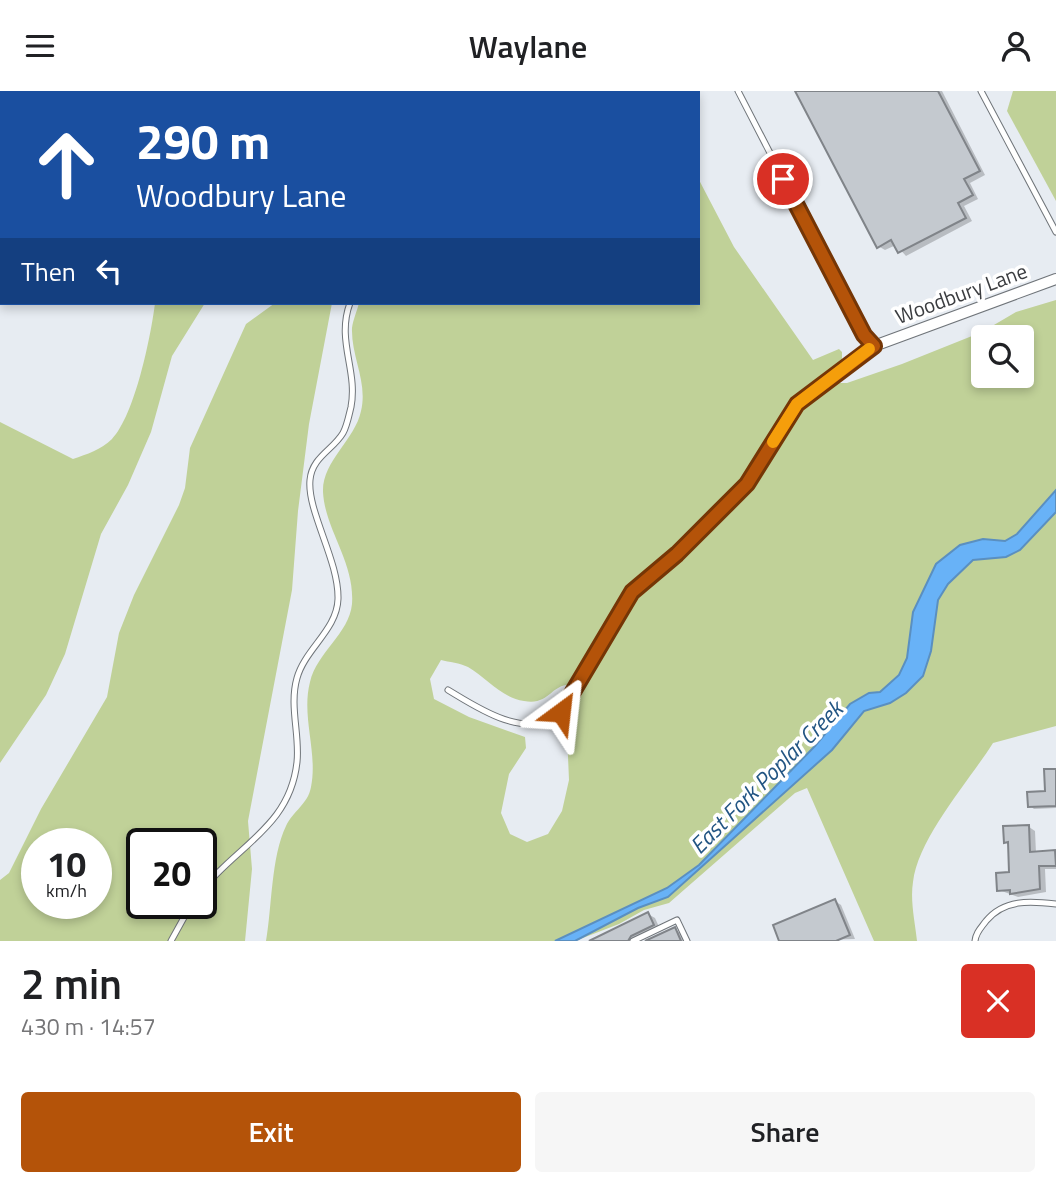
<!DOCTYPE html>
<html lang="en">
<head>
<meta charset="utf-8">
<style>
	:root { --surface:#fff; --page:#f6f6f6; --text:#202124; --muted:#757577; --accent:#b45309 }
	body { margin:0; font-family:"Titillium Web",sans-serif; background:var(--page); color:var(--text); height:100vh; display:flex; flex-direction:column; font-size:26px; white-space:nowrap }
	* { box-sizing:border-box; margin:0 }
	p { font-size:23px; color:var(--muted) }
	.icon { flex:none; width:38px; height:38px; fill:none; stroke:currentColor; stroke-width:2; stroke-linecap:round; stroke-linejoin:round }
	.map { position:relative; height:850px; overflow:hidden }
	.side { display:flex; flex-direction:column; background:var(--surface); flex:1 }
	.side>* { flex:none }
	.banner { position:absolute; left:0px; top:0px; width:700px; height:214px; box-shadow:0 4px 10px #0003; background:#1a4fa0; color:#fff; overflow:hidden }
	.controls { position:absolute; left:971px; top:234px; display:grid; gap:14px }
	.controls a { display:grid; place-items:center; width:63px; height:63px; border-radius:7px; background:var(--surface); box-shadow:0 4px 10px #0003; font-size:35px }
	.speed { position:absolute; left:21px; top:737px; display:flex; gap:14px; font-size:35px; font-weight:700; text-align:center }
	.speed>* { display:grid; place-content:center; width:91px; height:91px; border-radius:50%; background:var(--surface); box-shadow:0 4px 10px #0003; line-height:1 }
	.speed small { font-size:18px; font-weight:400 }
	.speed .limit { border:4px solid #111; border-radius:10px; background:#fff; color:#111 }
	.pin { position:absolute; display:grid; place-items:center; width:60px; height:60px; color:#fff; margin:-30px; border:4px solid #fff; border-radius:50%; box-shadow:0 2px 7px #0007 }
	.me { position:absolute; width:77px; margin:-38px; rotate:30deg; stroke-linejoin:round; filter:drop-shadow(0 0 5px #0008) }
	.turn { display:flex; align-items:center; gap:24px; height:147px; padding:0 21px; font-size:32px }
	.turn .icon { width:91px; height:91px; stroke-width:2.5 }
	.turn b { display:block; font-size:49px; line-height:60px }
	.then { display:flex; align-items:center; height:66px; padding:0 21px; background:#0003; gap:14px; font-size:26px }
	.round { display:grid; place-items:center; flex:none; width:74px; height:74px; border-radius:7px; background:var(--page) }
	.summary { display:flex; align-items:center; justify-content:space-between; height:119px; padding:0 21px }
	h1 { font-size:42px; font-weight:600; line-height:52px }
	.action { display:flex; gap:14px; margin-top:auto; padding:14px 21px }
	.action a { flex:1; height:80px; border-radius:7px; background:var(--accent); color:#fff; font-size:28px; font-weight:600; line-height:80px; text-align:center }
	.action a+a { background:var(--page); color:var(--text) }
	header { display:flex; justify-content:space-between; align-items:center; height:91px; padding:0 21px; background:var(--surface); font-size:32px; font-weight:600 }
	.map>svg:first-child { display:block }
	.green { fill:#c0d198; fill-rule:evenodd }
	.water { fill:#68b2f7; stroke:#5a8fc0; stroke-width:2 }
	.shadow { fill:#0003 }
	.building { fill:#c4c9cf; stroke:#808489; stroke-width:2 }
	.lines { fill:none; stroke-linecap:round; stroke-linejoin:round }
	.service-casing { stroke:#70757a; stroke-width:7 }
	.minor-casing { stroke:#70757a; stroke-width:12 }
	.service { stroke:#fff; stroke-width:5 }
	.minor { stroke:#fff; stroke-width:10 }
	.route-casing { stroke:#753606; stroke-width:18 }
	.route { stroke:#b45309; stroke-width:12 }
	.slow { stroke:#f59e0b; stroke-width:12 }
	.labels { text-anchor:middle; dominant-baseline:central; stroke-width:7; stroke-linejoin:round; paint-order:stroke }
	.street-label { font-size:21px; fill:#3b3d40; stroke:#fff }
	.water-label { font-size:23px; font-style:italic; fill:#225583; stroke:#fff }
</style>
</head>
<body>
<header><svg class="icon" aria-label="menu" viewBox="0 0 24 24"><path d="M4 6h16M4 12h16M4 18h16"/></svg>Waylane<svg class="icon" aria-label="person" viewBox="0 0 24 24"><circle cx="12" cy="8" r="4"/><path d="M4 21q1-7 8-7t8 7"/></svg></header>
<div class="map">
<svg width="1056" height="850" viewBox="0 0 1056 850">
	<rect width="100%" height="100%" fill="#e7ecf2"/>
	<g class="green">
		<path d="M1013 0H1056V110L1007 20Z"/>
		<path d="M698 87 734 156 813 269 839 258 842 261V269L832 281 837 292H847L902 273 982 241 1016 221 1056 209V399L1017 443 1005 450 983 448 936 473 913 521 907 568 899 584 880 601 868 602 850 613 815 655 699 774 667 797 555 850H266C272 816 271 766 286 735 293 720 308 713 311 696 318 661 301 626 310 591 317 561 349 543 352 513 355 471 325 439 323 401 322 370 355 349 361 320 368 291 351 266 352 237 353 229 357 220 359 212H698ZM984 247H1022V285H984ZM441 569C449 571 460 572 468 576 487 587 500 606 524 610 554 616 551 584 583 597L567 642 569 689 562 720 548 743 527 751 510 743 501 722 509 683 526 657 525 646 469 626 434 608 430 588Z"/>
		<path d="M155 212H205L172 265 151 341 128 394 101 443 65 563 46 604 0 672V331L73 368C87 363 101 359 112 348 135 324 151 245 155 212Z"/>
		<path d="M275 212H332L309 333 298 420 292 499 248 730 252 778 245 850H0V789L9 782 41 718 107 606 119 542 134 504 179 414 185 397 190 357 246 233ZM37 752H96V812H37ZM142 752H201V812H142Z"/>
		<path d="M1056 421V635L993 652C969 690 918 747 913 791 910 810 915 831 917 850H874L807 697 795 702 669 812 644 819 619 833 575 850 638 817 668 806 832 659 864 620 890 612 934 531 938 509 948 493 973 469 1006 466 1020 459Z"/>
	</g>
	<path class="water" d="M1056 399V421L1020 459 1006 466 973 469 948 493 938 509 931 560 923 585 906 602 890 612 864 620 832 659 668 806 638 817 575 850H555L667 797 699 774 815 655 850 613 869 602 880 601 899 584 907 567 913 521 936 473 960 454 983 448 1005 450 1017 443Z"/>
	<g class="shadow">
		<path d="M797 0H942L985 84 970 92 978 108 964 115 972 130 906 165 896 154 885 159 878 155Z"/>
		<path d="M1056 679V717L1034 718 1030 715 1047 702Z"/>
		<path d="M1029 736 1035 740 1036 762H1056V778H1045L1046 801 1018 806 999 799 1011 783 1010 753 1006 750Z"/>
		<path d="M835 810 841 814 855 848 781 850Z"/>
		<path d="M648 823 655 827 660 838 636 850H593Z"/>
		<path d="M674 838 681 842 685 850H649Z"/>
	</g>
	<g class="building">
		<path d="M795 0H938L980 80 964 88 973 104 958 112 966 127 898 162 891 149 877 157Z"/>
		<path d="M1044 678H1056V715L1028 716 1027 701 1045 700Z"/>
		<path d="M1029 734 1030 761 1055 759 1056 775H1039L1040 798 1010 803V799L997 800 996 782 1009 781 1008 751 1004 752 1003 735Z"/>
		<path d="M835 808 850 844 836 850H779L773 834Z"/>
		<path d="M648 821 654 834 631 845 628 850H589Z"/>
		<path d="M675 836 681 850H645Z"/>
	</g>
	<g class="lines">
		<defs>
			<g id="service">
				<path d="M738 0 864 244 874 255"/>
				<path d="M981 0 1056 141"/>
				<path d="M380 2V0"/>
				<path d="M448 599C478 617 520 646 557 627L632 501 677 463 747 393 797 313 845 275"/>
				<path d="M201 800C238 754 290 735 297 671 300 644 289 615 297 587 305 558 337 539 338 508 339 470 307 420 310 389 312 366 333 359 343 342 347 335 349 324 351 316 358 279 336 250 350 212"/>
				<path d="M171 850 192 812"/>
				<path d="M633 850 677 829 687 850"/>
				<path d="M975 850C976 841 981 837 986 830 1004 808 1030 810 1056 813"/>
			</g>
			<path id="minor" d="M845 275 874 255 1056 188"/>
		</defs>
		<use href="#service" class="service-casing"/>
		<use href="#minor" class="minor-casing"/>
		<use href="#service" class="service"/>
		<use href="#minor" class="minor"/>
	</g>
	<g class="lines">
		<defs>
			<path id="route" d="M561 621 632 501 677 463 747 393 797 313 874 255 864 244 783 88"/>
		</defs>
		<use href="#route" class="route-casing"/>
		<use href="#route" class="route"/>
		<path class="slow" d="M773 351 797 313 869 258"/>
	</g>
	<g class="labels">
		<g class="street-label">
			<text transform="translate(961 202) rotate(-20)">Woodbury Lane</text>
		</g>
		<g class="water-label">
			<text transform="translate(766 686) rotate(-45)">East Fork Poplar Creek</text>
		</g>
	</g>
</svg>
<div class="controls">
<a><svg class="icon" aria-label="search" viewBox="0 0 24 24"><circle cx="10" cy="10" r="6"/><path d="M15 15l6 6"/></svg></a>
</div>
<div class="speed"><div>10<small>km/h</small></div><div class="limit">20</div></div>
<div class="pin" style="left:783px;top:88px;background:#d93025"><svg class="icon" aria-label="arrive" viewBox="0 0 24 24"><path d="M6 21V4h12l-3 4 3 4H6"/></svg></div>
<svg class="me" style="left:561px;top:621px" viewBox="-20 -20 40 40"><path d="M0-17L14 15 0 8-14 15z" fill="#b45309" stroke="#fff" stroke-width="4"/></svg>
<div class="banner">
<div class="turn"><svg class="icon" aria-label="ahead" viewBox="0 0 24 24"><path d="M12 20V5M6 11l6-6 6 6"/></svg><div><b>290 m</b>Woodbury Lane</div></div>
<div class="then">Then<svg class="icon" aria-label="left" viewBox="0 0 24 24"><path d="M17 20v-9H6M10 6l-5 5 5 5"/></svg></div>
</div>
</div>
<section class="side">
<div class="summary"><div><h1>2 min</h1><p>430 m · 14:57</p></div><a class="round" style="background:#d93025;color:#fff"><svg class="icon" aria-label="close" viewBox="0 0 24 24"><path d="M6 6l12 12M18 6L6 18"/></svg></a></div>
<div class="action"><a>Exit</a><a>Share</a></div>
</section>
</body>
</html>
